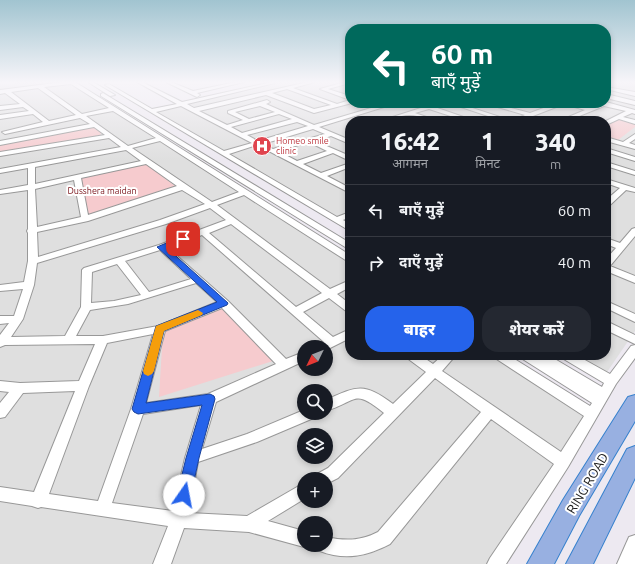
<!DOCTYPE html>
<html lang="hi">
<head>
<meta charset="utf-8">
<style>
	:root { --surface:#171b24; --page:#242831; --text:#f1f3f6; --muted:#9ea1a6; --line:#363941; --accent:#2563eb }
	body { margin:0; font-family:Ubuntu,"Noto Sans Devanagari",sans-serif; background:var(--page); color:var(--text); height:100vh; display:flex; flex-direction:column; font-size:15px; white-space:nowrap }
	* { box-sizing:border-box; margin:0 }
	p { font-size:13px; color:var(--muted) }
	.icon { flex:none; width:22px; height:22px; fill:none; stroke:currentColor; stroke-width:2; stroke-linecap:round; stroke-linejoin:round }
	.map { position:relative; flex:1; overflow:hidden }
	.drawer { position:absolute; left:345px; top:116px; width:266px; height:244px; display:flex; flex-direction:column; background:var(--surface); border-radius:16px; box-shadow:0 2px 6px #0003 }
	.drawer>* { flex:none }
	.banner { position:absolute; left:345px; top:24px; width:266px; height:84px; border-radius:16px; box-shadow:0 2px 6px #0003; background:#00695c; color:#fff; overflow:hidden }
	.needle { width:26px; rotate:227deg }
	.tools { position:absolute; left:297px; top:340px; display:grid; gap:8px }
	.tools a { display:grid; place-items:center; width:36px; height:36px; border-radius:50%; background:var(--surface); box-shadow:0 2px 6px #0003; font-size:20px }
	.pin { position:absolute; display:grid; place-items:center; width:34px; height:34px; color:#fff; margin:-17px; border-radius:8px; box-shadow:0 2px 6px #0006 }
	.me { position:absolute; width:44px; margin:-22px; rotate:12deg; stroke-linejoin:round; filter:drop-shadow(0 0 3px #0008) }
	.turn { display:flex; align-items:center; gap:14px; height:84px; padding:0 20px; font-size:18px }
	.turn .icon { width:52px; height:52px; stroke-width:2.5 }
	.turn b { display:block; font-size:28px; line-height:34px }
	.eta { display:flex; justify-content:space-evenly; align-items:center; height:68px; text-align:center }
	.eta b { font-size:24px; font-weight:800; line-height:28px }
	.button { display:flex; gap:8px; margin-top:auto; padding:8px 20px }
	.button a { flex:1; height:46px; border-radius:16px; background:var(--accent); color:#fff; font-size:16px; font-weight:800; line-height:46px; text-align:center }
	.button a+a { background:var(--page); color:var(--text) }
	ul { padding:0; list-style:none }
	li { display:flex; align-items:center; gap:12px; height:52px; padding:0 20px; border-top:1px solid var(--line) }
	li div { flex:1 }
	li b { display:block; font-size:15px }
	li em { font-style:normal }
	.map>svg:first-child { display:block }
	.residential { fill:#dfdfdf; fill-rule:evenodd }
	.park { fill:#f6cbce }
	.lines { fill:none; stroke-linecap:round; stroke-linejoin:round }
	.minor-casing { stroke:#989898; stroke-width:2 }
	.highway-casing { stroke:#3681ce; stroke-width:2 }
	.minor { fill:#fff; fill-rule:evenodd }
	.highway { fill:#98b0e1; fill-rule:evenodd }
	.route { fill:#2563eb; stroke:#184099 }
	.slow { fill:#f59e0b }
	.labels { text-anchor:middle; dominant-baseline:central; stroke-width:4; stroke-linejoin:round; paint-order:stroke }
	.far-health-label { font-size:9px; fill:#be3a42; stroke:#fff; text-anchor:start }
	.far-park-label { font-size:9px; fill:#7a151b; stroke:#fff }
	.near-street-label { font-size:13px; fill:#212121; stroke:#fff }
</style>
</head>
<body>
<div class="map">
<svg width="635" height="564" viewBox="0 0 635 564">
	<rect width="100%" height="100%" fill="#ede9f1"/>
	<g class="residential">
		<path d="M23 82H75L350 258V355H501L589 412 489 564H0V85ZM304 347H326V369H304ZM304 391H326V413H304ZM304 435H326V457H304ZM304 479H326V501H304ZM304 523H326V545H304Z"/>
		<path d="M275 82H350V103H606V82H635V331L605 375 571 355H606V121H350V224L154 110Z"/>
	</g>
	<g class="park">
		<path d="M617 118 635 122V127L618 140 606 136V123Z"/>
		<path d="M96 127 102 131 99 137 0 153V144Z"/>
		<path d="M146 164 175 186 86 215 80 177Z"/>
		<path d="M221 308 276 360 159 397 163 331Z"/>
	</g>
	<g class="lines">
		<defs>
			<g id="minor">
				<path d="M63 82H75L350 255V262L347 261 244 195 217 205 330 289 350 280V287L337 294 350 304V312L346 311 329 298 303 312 333 337 350 329V338L326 350V347H317L324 342 202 235 168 248 228 301 286 359 304 352V361L216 402 202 449 247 434 304 410V413H318L316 417 257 442 198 462 189 513 247 516 304 483V499L268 521 304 531V545H310L304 547 249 532 184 528 171 564H153L168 526 41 507 38 508 32 506 0 501V487L34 492 75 391 23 393 5 417 0 418V403L9 392 0 391V381L20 383 79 381 95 344 5 345 0 347V335L9 323 0 324V316H14L23 289 0 291V285L24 282 28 261V233L27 231 28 229V190L0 194V190L28 185V168L0 173V169L121 147 109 138 0 156V152L105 135 94 127 0 145V141L90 124 80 118 5 134 2 132 43 122 33 114 0 119V115L29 111 23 107 0 110V106L20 104 5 93 0 94V90ZM71 84 109 108 82 114 44 87ZM38 88 76 115 49 121 11 92ZM113 111 156 138 128 146 86 116ZM160 141 239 192 212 202 132 148ZM126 150 141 161 35 184V167ZM146 164 177 186 88 215 81 178ZM74 180 81 217 37 227 35 189ZM182 190 205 204 160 220 38 257 37 232 88 221ZM210 208 226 220 159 245 84 268 82 270 81 307 65 336 11 337 23 319 34 285 37 263 166 224ZM231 224 322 293 296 307 209 233ZM160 250 191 279 149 292 125 261ZM117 264 141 295 114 301 91 303 92 272ZM196 283 217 302 158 326 103 336H76L90 310 128 304ZM222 308 276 364 208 394 146 403 165 331ZM153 334 131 409 98 501 49 494 89 386 107 343ZM201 405 185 458 173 511 112 503 143 414Z"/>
				<path d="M88 82H93L115 95 110 96Z"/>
				<path d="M137 82H142L182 102 272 82 275 83 187 104 194 108 308 82H315L293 88 337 104 350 100V103H352L314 113 266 95 199 111 227 125 243 120 228 113V111L267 100 270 102 266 104 314 125 388 103H397L319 127 350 140V144L331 136 315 141 350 156V161L333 153 303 164 321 173 350 163V167L327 176 350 188V193L257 145 229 154 337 217 350 212V217L343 220 350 224V231L105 85 109 84 152 109 177 104ZM287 89 331 105 314 109 272 93ZM181 106 252 143 224 151 156 112ZM260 106 275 112 249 119 235 112ZM279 114 292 119 242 133 231 127ZM297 122 308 126 258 141 247 135ZM313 129 325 134 273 149 263 144ZM309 142 327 151 297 161 278 151Z"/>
				<path d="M166 82H171L193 91 236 82H244L197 93 200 95 197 97Z"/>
				<path d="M345 82H350V83L328 89 350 96V100L320 89Z"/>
				<path d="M606 87 635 92V96L606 89Z"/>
				<path d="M103 93 350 243V250L101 96V94Z"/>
				<path d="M606 94 635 101V105L606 98Z"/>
				<path d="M606 102 635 110V114L632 113 623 117 635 120V124L619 119 606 125V121L626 111 604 106 567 121H559L585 110 564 104 520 121H512L525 115 484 103C491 103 497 105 504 106 510 107 517 103 524 103L511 108 530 113 557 103H572L590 107 597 103H606Z"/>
				<path d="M415 103H423L475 121H466L429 109 415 113 438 121C428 121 417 114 409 115 399 115 390 121 380 121L424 107Z"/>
				<path d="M449 103H457L512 121H503Z"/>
				<path d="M635 134V139L629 143 635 145V149L606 141V137L623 142Z"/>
				<path d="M606 148 635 157V161L606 152Z"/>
				<path d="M606 162 635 171V175L606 166Z"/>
				<path d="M606 179 635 188V192L626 190 609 206H606V200L620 188 606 183Z"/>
				<path d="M635 228V236L610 266 635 276V283L606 271V259L616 248 606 244V238L620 243 632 229Z"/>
				<path d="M606 301 635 314V322L606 308Z"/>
				<path d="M606 321 635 335V344L606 330Z"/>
				<path d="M635 345V358L616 384 568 467 506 564H487L490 558 554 464 491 419 390 544C367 556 345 561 320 551L318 545H326V537C345 541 361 541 378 532L481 412 435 378 338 478 326 484V479H314L317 474 328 468 384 413C353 388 358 401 326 411V400C357 386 364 382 393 404L426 372 407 358 405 355H420L433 364 443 355H456L442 371 561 452 584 416 495 358 493 355H508L590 406 592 403 521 358 519 355H548L602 387 604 383 562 358 560 355H576L610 374 631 346Z"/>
				<path d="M635 535V564H617L629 537Z"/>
			</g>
			<g id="highway">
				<path d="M635 395V421L579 516 554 564H527L563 500 628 397Z"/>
				<path d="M635 446V478L593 564H566L627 449Z"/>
			</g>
		</defs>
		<use href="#minor" class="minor-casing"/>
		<use href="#highway" class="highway-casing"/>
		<use href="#minor" class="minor"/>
		<use href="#highway" class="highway"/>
	</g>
	<linearGradient id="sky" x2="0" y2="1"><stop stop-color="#a1c4d0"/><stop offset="0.51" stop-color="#f7f5f9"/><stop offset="1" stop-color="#f7f5f9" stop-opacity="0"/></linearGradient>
	<rect width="635" height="161" fill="url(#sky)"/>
	<path class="route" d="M183 236 185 237V241L167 248 228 303 227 305 164 331 146 403 210 394 214 396 215 399 199 458 191 495 189 500 184 502 179 500 177 495 186 458 202 405 138 414 134 412 132 409 156 326 217 302 157 247Z"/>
	<path class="slow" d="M198 310 203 313 202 315 164 331 154 371 152 374 148 376 144 374 143 371 156 326Z"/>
	<defs>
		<symbol id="hospital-disc" viewBox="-11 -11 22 22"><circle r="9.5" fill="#e0444e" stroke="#fff"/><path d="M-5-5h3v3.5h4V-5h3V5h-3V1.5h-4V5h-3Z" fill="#fff"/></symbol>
	</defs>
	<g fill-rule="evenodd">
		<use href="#hospital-disc" x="251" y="135" width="22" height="22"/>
	</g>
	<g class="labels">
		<g class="far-health-label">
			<text x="276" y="141">Homeo smile<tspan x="276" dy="10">clinic</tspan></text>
		</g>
		<g class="far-park-label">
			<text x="102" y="191">Dusshera maidan</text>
		</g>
		<g class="near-street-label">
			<text transform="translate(587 483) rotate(-59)">RING ROAD</text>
		</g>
	</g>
</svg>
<div class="tools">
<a><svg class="needle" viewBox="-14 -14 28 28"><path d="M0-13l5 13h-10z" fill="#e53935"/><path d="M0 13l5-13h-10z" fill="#9ea1a6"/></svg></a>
<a><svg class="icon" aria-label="search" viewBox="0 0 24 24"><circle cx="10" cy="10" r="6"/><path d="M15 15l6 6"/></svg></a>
<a><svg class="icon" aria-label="layers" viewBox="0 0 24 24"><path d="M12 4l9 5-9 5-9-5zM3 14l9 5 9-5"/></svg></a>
<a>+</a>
<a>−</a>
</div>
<div class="pin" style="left:183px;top:239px;background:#d93025"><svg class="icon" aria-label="arrive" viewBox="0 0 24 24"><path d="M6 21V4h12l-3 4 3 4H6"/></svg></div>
<svg class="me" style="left:184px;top:495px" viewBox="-20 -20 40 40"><circle r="19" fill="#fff"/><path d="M0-13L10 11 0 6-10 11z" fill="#2563eb"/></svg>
<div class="banner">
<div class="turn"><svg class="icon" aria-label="left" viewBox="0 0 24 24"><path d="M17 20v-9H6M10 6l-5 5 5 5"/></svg><div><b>60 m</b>बाएँ मुड़ें</div></div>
</div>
<section class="drawer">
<div class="eta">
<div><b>16:42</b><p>आगमन</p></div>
<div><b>1</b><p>मिनट</p></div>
<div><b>340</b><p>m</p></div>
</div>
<ul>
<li><svg class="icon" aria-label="left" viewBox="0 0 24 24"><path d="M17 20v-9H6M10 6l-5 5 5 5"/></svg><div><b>बाएँ मुड़ें</b></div><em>60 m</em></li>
<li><svg class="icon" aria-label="right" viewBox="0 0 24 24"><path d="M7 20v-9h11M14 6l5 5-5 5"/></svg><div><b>दाएँ मुड़ें</b></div><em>40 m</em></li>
</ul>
<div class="button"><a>बाहर</a><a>शेयर करें</a></div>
</section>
</div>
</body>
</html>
